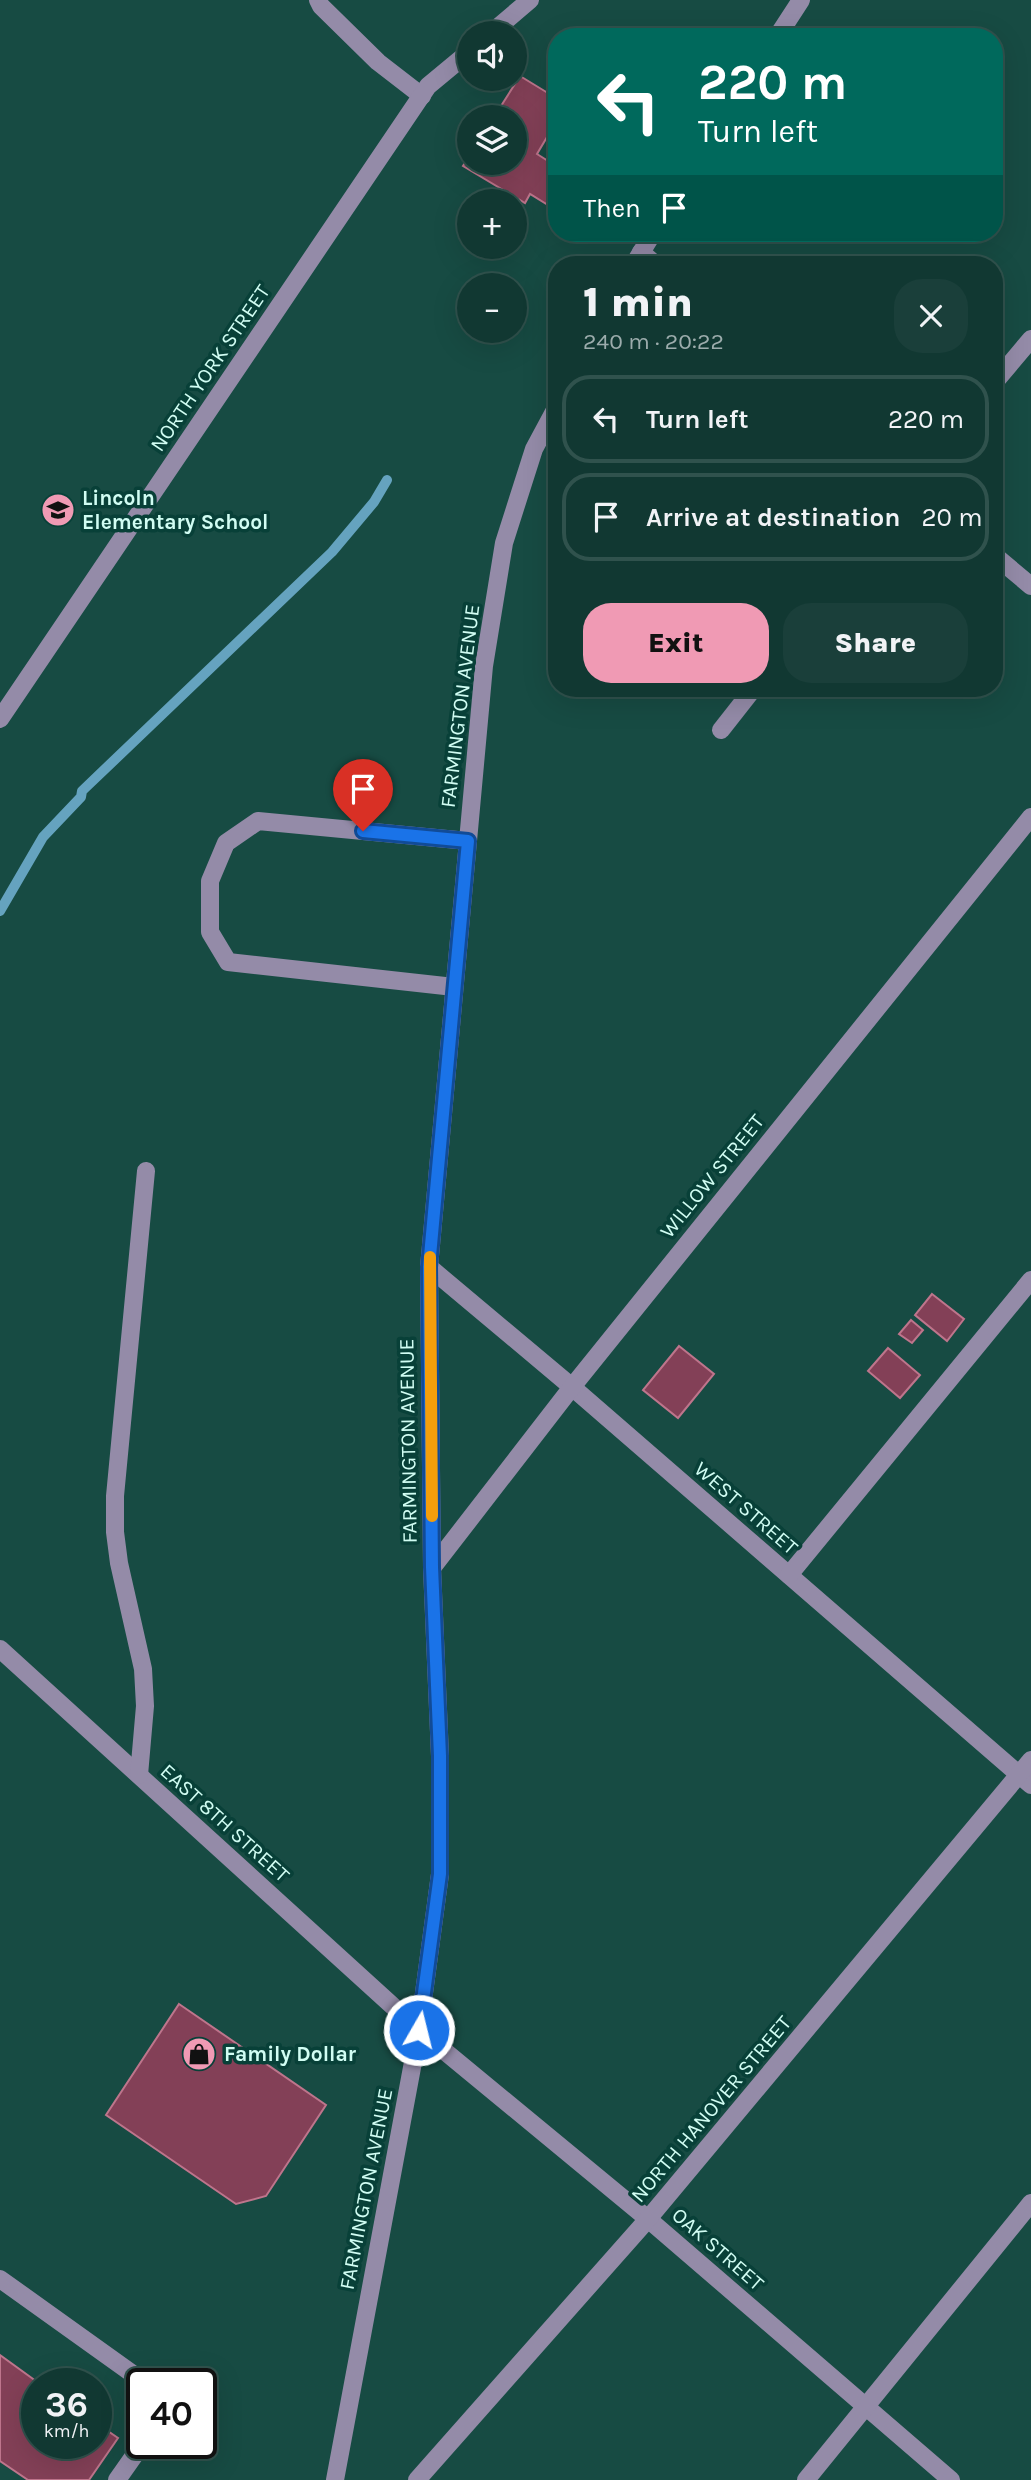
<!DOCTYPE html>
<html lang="en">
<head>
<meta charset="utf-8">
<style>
	:root { --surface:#113832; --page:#1a3f3a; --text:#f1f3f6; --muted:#9cacac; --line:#30524d; --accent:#f09ab4 }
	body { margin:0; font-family:Karla,sans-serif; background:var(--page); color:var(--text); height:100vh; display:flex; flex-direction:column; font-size:26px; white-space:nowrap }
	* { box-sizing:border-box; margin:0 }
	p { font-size:23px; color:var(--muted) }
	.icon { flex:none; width:38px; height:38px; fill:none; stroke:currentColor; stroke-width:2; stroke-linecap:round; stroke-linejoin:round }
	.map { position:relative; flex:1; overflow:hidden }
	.panel { position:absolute; left:548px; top:256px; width:455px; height:441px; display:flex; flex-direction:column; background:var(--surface); border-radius:28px; box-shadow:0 7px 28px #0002,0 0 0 2px var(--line) }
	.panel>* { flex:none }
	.top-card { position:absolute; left:548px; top:28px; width:455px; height:214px; border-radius:28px; box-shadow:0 7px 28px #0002,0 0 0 2px var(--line); background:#00695c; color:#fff; overflow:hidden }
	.controls { position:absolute; left:457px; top:21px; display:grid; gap:14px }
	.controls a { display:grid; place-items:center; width:70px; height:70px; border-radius:50%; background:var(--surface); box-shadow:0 7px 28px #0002,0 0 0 2px var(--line); font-size:35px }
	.speed { position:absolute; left:21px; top:2368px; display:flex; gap:14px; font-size:35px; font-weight:700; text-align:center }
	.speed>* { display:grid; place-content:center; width:91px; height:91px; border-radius:50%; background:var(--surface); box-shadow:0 7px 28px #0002,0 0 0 2px var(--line); line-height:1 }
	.speed small { font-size:18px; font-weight:400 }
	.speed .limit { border:4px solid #111; border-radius:10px; background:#fff; color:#111 }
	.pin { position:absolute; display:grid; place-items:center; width:60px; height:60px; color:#fff; margin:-72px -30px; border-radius:50% 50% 50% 0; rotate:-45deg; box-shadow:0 0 7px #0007 }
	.pin .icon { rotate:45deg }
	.me { position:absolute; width:77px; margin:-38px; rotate:8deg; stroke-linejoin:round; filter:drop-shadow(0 0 5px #0008) }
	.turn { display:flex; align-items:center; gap:24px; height:147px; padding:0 35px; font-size:32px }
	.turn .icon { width:91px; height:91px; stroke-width:2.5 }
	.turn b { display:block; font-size:49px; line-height:60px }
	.then { display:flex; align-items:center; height:66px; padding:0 35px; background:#0003; gap:14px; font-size:26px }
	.round { display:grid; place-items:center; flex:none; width:74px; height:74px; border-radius:28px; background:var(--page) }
	.head { display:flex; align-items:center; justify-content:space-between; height:119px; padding:0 35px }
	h1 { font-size:42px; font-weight:800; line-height:52px }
	.action { display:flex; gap:14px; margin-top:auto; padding:14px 35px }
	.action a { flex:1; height:80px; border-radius:28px; background:var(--accent); color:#111; font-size:28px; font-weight:800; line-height:80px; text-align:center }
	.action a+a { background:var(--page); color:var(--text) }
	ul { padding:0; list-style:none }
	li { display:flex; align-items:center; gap:21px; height:88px; margin:0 14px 10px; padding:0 21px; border:4px solid var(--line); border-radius:28px }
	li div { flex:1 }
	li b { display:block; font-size:26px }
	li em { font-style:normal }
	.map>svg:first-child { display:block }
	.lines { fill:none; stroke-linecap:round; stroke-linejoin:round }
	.stream { stroke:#65a3bf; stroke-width:10 }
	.building { fill:#834057; stroke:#be758c; stroke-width:2 }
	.minor { stroke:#948ba8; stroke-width:18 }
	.route-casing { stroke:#114b97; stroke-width:18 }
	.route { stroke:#1a73e8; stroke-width:12 }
	.slow { stroke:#f59e0b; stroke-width:12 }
	.labels { text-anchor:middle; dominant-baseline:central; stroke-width:7; stroke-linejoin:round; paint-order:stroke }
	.street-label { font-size:21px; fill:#d1fdf3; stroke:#084038 }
	.poi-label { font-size:21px; font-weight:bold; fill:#d1fdf3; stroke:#084038; text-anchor:start }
</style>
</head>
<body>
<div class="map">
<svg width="1031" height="2480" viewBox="0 0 1031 2480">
	<rect width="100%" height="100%" fill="#174b43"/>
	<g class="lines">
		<path class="stream" d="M0 911 43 837 81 797 82 791 332 552 374 502 387 480"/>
	</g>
	<g class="building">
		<path d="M520 76 556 98V122L537 154 556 166V210L530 194 525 203 463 166 469 157V163H514V117H494Z"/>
		<path d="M932 1294 964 1319 947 1341 915 1315Z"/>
		<path d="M911 1320 923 1330 912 1343 899 1334Z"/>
		<path d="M679 1346 714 1374 678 1418 643 1390Z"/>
		<path d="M888 1348 920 1375 900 1398 868 1371Z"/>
		<path d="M179 2004 326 2105 266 2196 236 2204 106 2115Z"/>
		<path d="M0 2355 40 2384H37V2443H96V2423L118 2438 89 2480H28L0 2461Z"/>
	</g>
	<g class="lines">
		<g class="minor">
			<path d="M318 0 321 6 378 62 422 96"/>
			<path d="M491 33 530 0"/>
			<path d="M777 37 801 0"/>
			<path d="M641 252 655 264"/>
			<path d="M634 264 653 233"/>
			<path d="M994 383 1031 339"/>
			<path d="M994 555 1031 586"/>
			<path d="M0 719 428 86 469 52"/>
			<path d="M721 730 754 688"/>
			<path d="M454 987 228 962 210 932V881L226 843 258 821 468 841"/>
			<path d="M429 1267 572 1387 1031 1785"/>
			<path d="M432 1568 572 1387 1031 817"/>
			<path d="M789 1575 1031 1280"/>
			<path d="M0 1649 419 2030 648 2219 951 2480"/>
			<path d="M139 1775 145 1706 143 1669 119 1563 115 1532V1496L146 1171"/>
			<path d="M0 2279 137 2377 142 2385"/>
			<path d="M117 2480 143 2443"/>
			<path d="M335 2480 419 2030 440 1874V1756L432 1568 429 1267 484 666 504 543 534 449 556 408"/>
			<path d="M417 2480 648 2219 1031 1760"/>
			<path d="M806 2480 1031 2203"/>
		</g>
	</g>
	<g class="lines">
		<defs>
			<path id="route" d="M363 831 468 841 429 1267 432 1567 440 1756V1874L419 2030"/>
		</defs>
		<use href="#route" class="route-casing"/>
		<use href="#route" class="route"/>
		<path class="slow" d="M430 1257 432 1516"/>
	</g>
	<defs>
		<symbol id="school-disc" viewBox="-11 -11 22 22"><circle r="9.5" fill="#f09ab4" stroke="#084038"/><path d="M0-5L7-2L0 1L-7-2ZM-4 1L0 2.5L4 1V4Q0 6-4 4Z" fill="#111"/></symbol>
		<symbol id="shop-disc" viewBox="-11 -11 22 22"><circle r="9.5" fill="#f09ab4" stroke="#084038"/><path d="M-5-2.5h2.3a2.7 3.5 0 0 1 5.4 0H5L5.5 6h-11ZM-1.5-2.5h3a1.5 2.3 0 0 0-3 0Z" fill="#111"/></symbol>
	</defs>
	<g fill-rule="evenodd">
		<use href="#school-disc" x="39" y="491" width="38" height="38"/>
		<use href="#shop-disc" x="180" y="2035" width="38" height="38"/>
	</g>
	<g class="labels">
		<g class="street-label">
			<text transform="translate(210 368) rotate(-56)">NORTH YORK STREET</text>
			<text transform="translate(460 706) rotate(-83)">FARMINGTON AVENUE</text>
			<text transform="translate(712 1176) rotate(-51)">WILLOW STREET</text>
			<text transform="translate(408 1441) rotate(-91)">FARMINGTON AVENUE</text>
			<text transform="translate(746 1508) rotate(41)">WEST STREET</text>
			<text transform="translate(225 1823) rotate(42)">EAST 8TH STREET</text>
			<text transform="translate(711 2109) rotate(-50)">NORTH HANOVER STREET</text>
			<text transform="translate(366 2189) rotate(-79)">FARMINGTON AVENUE</text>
			<text transform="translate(718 2249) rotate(41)">OAK STREET</text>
		</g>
		<g class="poi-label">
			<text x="82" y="498">Lincoln<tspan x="82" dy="24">Elementary School</tspan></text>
			<text x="224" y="2054">Family Dollar</text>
		</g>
	</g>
</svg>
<div class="controls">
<a><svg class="icon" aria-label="sound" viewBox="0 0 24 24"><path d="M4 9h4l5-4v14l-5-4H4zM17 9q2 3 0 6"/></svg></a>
<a><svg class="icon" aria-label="layers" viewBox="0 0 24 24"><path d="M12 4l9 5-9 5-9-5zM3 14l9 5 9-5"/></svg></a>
<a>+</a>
<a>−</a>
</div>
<div class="speed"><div>36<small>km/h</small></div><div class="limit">40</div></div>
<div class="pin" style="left:363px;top:831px;background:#d93025"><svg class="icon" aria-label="arrive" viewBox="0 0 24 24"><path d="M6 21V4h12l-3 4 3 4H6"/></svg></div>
<svg class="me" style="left:419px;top:2030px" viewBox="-20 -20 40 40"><circle r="17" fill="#1a73e8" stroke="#fff" stroke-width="3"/><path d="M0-11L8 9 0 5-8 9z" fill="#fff"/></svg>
<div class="top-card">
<div class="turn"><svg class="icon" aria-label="left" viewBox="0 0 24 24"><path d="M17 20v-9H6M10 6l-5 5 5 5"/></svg><div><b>220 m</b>Turn left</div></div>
<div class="then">Then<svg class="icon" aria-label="arrive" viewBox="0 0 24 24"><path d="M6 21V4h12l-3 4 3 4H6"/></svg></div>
</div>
<section class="panel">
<div class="head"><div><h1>1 min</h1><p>240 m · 20:22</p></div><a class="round"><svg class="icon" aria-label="close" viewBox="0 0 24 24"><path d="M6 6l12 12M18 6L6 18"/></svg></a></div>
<ul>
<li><svg class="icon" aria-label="left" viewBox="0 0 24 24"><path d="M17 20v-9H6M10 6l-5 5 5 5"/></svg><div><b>Turn left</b></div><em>220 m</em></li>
<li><svg class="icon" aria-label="arrive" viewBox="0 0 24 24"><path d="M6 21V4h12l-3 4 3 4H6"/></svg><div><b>Arrive at destination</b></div><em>20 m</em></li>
</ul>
<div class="action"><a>Exit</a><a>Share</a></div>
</section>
</div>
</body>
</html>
